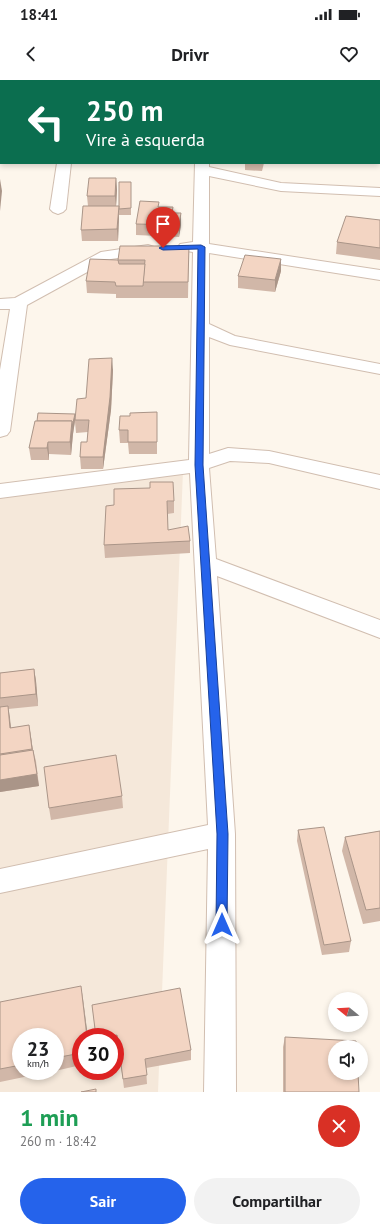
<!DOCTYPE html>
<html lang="pt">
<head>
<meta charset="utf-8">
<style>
	:root { --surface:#fff; --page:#f2f2f2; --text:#202124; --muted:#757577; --accent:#2563eb }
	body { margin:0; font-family:"PT Sans",sans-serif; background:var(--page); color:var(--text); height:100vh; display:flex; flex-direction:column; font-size:15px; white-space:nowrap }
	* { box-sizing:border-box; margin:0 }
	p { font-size:13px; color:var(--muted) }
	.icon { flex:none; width:22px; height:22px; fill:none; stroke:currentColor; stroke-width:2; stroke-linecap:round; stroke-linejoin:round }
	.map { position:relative; height:1012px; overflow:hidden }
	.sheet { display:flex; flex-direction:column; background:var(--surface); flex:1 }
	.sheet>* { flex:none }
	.banner { position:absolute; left:0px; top:0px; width:380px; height:84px; box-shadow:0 2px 6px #0003; background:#0b6e4f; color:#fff; overflow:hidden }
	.needle { width:26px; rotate:288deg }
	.buttons { position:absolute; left:328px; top:912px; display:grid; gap:8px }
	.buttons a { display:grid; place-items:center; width:40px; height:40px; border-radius:50%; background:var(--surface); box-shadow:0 2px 6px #0003; font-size:20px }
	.speed { position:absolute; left:12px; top:948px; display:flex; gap:8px; font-size:20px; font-weight:700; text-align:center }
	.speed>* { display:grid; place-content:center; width:52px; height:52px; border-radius:50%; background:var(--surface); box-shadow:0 2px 6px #0003; line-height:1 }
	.speed small { font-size:10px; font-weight:400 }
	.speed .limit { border:6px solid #d22; background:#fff; color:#111 }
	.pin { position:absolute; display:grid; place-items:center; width:34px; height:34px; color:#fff; margin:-41px -17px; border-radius:50% 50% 50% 0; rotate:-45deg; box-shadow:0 0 4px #0007 }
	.pin .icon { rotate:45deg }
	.me { position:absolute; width:44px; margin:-22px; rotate:0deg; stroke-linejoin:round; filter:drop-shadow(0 0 3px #0008) }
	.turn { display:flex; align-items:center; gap:14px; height:84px; padding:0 20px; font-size:18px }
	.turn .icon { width:52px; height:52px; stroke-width:2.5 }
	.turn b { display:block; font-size:28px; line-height:34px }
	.round { display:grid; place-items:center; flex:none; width:42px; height:42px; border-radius:21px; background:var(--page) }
	.overview { display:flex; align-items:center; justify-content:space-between; height:68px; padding:0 20px }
	h1 { font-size:24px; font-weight:800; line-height:30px; color:#1e9e55 }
	.action { display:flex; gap:8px; margin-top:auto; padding:8px 20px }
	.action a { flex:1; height:46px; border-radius:24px; background:var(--accent); color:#fff; font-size:16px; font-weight:800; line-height:46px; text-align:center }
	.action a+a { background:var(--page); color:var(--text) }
	.status { display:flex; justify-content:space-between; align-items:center; height:28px; padding:0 20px; background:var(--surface); direction:ltr }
	.status svg { height:11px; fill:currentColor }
	header { display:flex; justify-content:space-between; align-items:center; height:52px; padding:0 20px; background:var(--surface); font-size:18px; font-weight:800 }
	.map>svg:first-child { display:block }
	.residential { fill:#f5e8da; fill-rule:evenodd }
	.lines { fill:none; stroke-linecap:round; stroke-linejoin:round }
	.minor-casing { stroke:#d1beb0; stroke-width:2 }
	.minor { fill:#fff; fill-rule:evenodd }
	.wall { fill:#d1b7a8 }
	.shaded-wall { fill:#aa9588 }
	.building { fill:#f3d5c3; stroke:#aa9588 }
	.route { fill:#2563eb; stroke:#184099 }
</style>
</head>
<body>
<div class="status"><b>18:41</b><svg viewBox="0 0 49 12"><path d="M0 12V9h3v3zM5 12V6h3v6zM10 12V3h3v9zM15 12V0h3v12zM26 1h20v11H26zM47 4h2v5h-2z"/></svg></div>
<header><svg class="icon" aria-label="back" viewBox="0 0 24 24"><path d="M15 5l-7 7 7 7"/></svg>Drivr<svg class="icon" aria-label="heart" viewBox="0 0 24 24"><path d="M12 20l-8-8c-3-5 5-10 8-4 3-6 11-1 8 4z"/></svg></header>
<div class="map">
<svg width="380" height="1012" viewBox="0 0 380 1012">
	<rect width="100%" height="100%" fill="#fdf6ec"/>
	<path class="residential" d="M183 391 158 1012H0V412ZM21 957H55V991H21ZM81 957H115V991H81Z"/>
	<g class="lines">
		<defs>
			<g id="minor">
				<rect x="62" y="0" width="12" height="1"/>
				<rect x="190" y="0" width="12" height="1"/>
				<path d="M57 83H71L66 129 63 132 58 134 53 132 50 129Z"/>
				<path d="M195 83H209V87L281 103 380 108V116L281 111 209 96V164L380 190V200L209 173V244L235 256 380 284V294L230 265 209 257V374L228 368 269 371 380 395V409L269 383 230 381 209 388 216 479 380 540V558L217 496 235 754 236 1012H204L208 769 0 813V789L208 745 190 393 0 418V404L189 380 193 172 180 170 178 167 180 164 193 162Z"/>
				<path d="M148 165 154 167 156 170 154 173 111 179 27 225 10 351 7 355 0 357V290L10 229H0V219L15 218 101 172Z"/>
			</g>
		</defs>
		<use href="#minor" class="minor-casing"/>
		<use href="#minor" class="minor"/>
	</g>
	<g class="wall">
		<path d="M0 0H35L21 1H1V33H0Z"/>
		<path d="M380 49V76H379V50Z"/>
		<path d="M245 83H264L262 91 245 90Z"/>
		<path d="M116 98 117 110 116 126H119L131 102V135H119L118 161H82L81 150 88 126 87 116Z"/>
		<path d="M159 127 173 133 181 145 179 157 136 155V144Z"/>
		<path d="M380 140V180L336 174 337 162Z"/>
		<path d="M189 166 188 218H116V214L87 213 86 201 118 180Z"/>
		<path d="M281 179V191L275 212 238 208V196Z"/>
		<path d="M113 290 111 330 103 389H81L80 377 87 362 88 352 76 353 75 342 73 354 71 375 49 374V380H31L29 368 37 341 75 334V338L86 318Z"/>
		<path d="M157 332V374H129L128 363H120L119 350 130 336Z"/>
		<path d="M174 421V433L167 434 168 450 190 461V473L105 478 104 465 114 425Z"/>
		<path d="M34 589 36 601 38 626 8 629 11 648 29 645 33 670 36 681 39 706 0 712V593Z"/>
		<path d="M122 716 123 728 51 740 49 728Z"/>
		<path d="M298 750 351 861 349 872 322 875 297 761Z"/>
		<path d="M380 751V841L363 844 342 771 345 757Z"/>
		<path d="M83 919 81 957V985L55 991V957H21V991H53L0 1002V922Z"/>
		<path d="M92 925 191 970V980L146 988 147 1004 124 1008 118 965H115V957H96Z"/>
		<path d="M285 957 359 1012H283V967Z"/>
	</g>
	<g class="shaded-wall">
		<path d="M116 98 117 110 116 127 115 116Z"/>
		<path d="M0 99 2 111 0 131Z"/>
		<path d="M119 126V137L118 161 117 149Z"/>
		<path d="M181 133V145L179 157V145Z"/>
		<path d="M281 179V191L275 212V200Z"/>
		<path d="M112 278 113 290 111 330 103 389V377Z"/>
		<path d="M75 334V340L73 354 72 347Z"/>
		<path d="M72 341 73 354 71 375 70 362Z"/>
		<path d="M48 362 49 374V380L47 368Z"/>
		<path d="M34 589 36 601 38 626 36 614Z"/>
		<path d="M8 626 10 638 12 660 10 648Z"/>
		<path d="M29 645 31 657 34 680 32 669Z"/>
		<path d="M33 670 39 706 0 712V700Z"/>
		<path d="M81 906 83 919 88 957H87Z"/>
	</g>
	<g class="building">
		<path d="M249 0H264L263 1H248Z"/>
		<path d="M351 0H367L366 1H351Z"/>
		<rect x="0" y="6" width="1" height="21"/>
		<path d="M379 48 380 49V55H379Z"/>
		<path d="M380 56V65H379V59Z"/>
		<path d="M89 98H116L115 116H87Z"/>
		<path d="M119 102H131V128L119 129Z"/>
		<path d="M140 121 159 122 158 127H173L172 133H181L179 145 136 144Z"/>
		<path d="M83 126H119L117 149 81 150Z"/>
		<path d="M346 136 380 140V168L337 162Z"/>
		<path d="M120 166H189L188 202H143L145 180H118Z"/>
		<path d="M245 175 281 179 275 200 238 196Z"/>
		<path d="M90 179 118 180 119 184H145L143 206H116L115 202 86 201Z"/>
		<path d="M112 278 110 317 103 377H80L81 362H87L89 340H75L77 319 86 318 89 279Z"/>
		<path d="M157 332V362H128V350H119L120 336H130V333Z"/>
		<path d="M38 333 75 334 72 347V341H37Z"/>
		<path d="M35 341H72L70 362H48L47 368H29Z"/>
		<path d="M150 402H173L174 421H167L168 450 188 446 190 461 104 465 106 426 114 425V409L150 408Z"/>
		<path d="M34 589 36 614 0 618V593Z"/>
		<path d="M8 626 10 648 29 645 32 669 0 674V627Z"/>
		<path d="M33 670 37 694 0 700V675Z"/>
		<path d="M116 675 122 716 49 728 44 687Z"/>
		<path d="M324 747 351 861 324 865 298 750Z"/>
		<path d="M380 751V828L366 830 345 757Z"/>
		<path d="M81 906 87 957H81V973L55 978V957H21V985L0 989V922Z"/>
		<path d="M180 908 191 970 145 979 147 995 123 999 117 955 108 957H96L92 925Z"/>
		<path d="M285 957 356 961V967H335V993H358L359 1012H285Z"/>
		<path d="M96 1009V1012H81Z"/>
	</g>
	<path class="route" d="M201 165 205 167 203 385 228 754 227 845 226 849 222 851 217 849 216 845 217 754 195 385 198 169 163 170 159 168 163 166Z"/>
</svg>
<div class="buttons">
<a><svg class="needle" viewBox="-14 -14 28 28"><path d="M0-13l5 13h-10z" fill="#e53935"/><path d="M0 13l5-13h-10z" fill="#757577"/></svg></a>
<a><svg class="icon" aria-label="sound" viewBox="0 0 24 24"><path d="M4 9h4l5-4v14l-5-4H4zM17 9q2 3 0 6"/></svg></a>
</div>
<div class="speed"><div>23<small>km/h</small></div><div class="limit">30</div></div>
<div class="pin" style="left:163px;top:168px;background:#d93025"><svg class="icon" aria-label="arrive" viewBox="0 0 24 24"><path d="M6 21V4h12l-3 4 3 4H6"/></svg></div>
<svg class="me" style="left:222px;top:845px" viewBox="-20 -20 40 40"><path d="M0-17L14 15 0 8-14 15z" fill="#2563eb" stroke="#fff" stroke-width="4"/></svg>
<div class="banner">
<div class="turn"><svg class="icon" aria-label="left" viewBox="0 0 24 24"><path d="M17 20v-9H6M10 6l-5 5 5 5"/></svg><div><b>250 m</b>Vire à esquerda</div></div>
</div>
</div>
<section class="sheet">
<div class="overview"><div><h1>1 min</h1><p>260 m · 18:42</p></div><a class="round" style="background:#d93025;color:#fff"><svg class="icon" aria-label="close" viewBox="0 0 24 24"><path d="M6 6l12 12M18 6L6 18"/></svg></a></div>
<div class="action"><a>Sair</a><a>Compartilhar</a></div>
</section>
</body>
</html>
